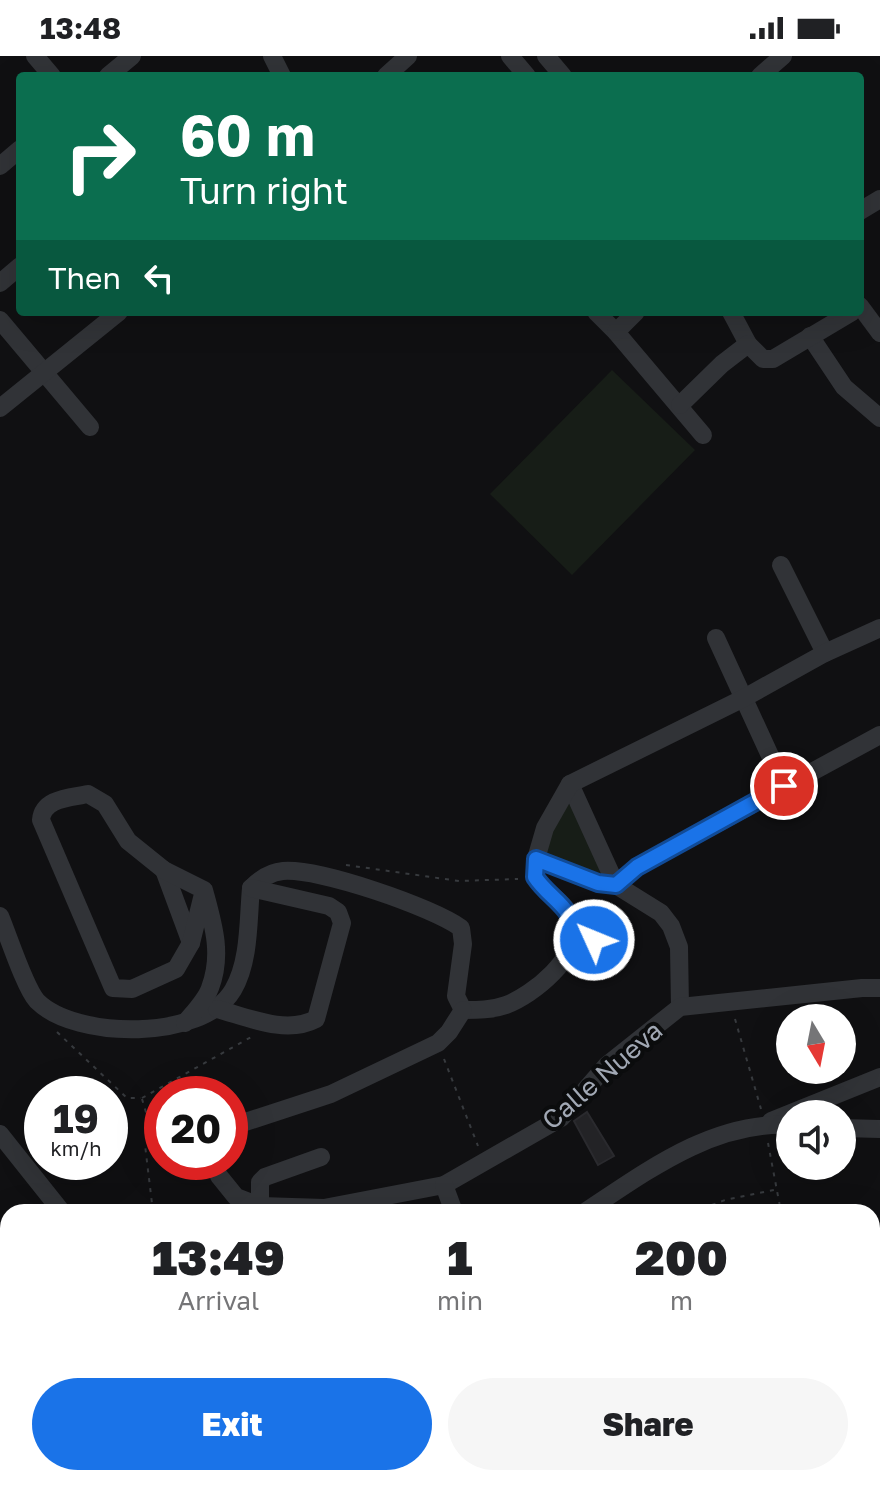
<!DOCTYPE html>
<html lang="en">
<head>
<meta charset="utf-8">
<style>
	:root { --surface:#fff; --page:#f6f6f6; --text:#202124; --muted:#757577; --accent:#1a73e8 }
	body { margin:0; font-family:"Golos Text",sans-serif; background:var(--page); color:var(--text); height:100vh; display:flex; flex-direction:column; font-size:30px; white-space:nowrap }
	* { box-sizing:border-box; margin:0 }
	p { font-size:26px; color:var(--muted) }
	.icon { flex:none; width:44px; height:44px; fill:none; stroke:currentColor; stroke-width:2; stroke-linecap:round; stroke-linejoin:round }
	.map { position:relative; flex:1; overflow:hidden }
	.details { position:absolute; left:0px; top:1148px; width:880px; height:282px; display:flex; flex-direction:column; background:var(--surface); border-radius:24px 24px 0 0; box-shadow:0 8px 32px #0002 }
	.details>* { flex:none }
	.hud { position:absolute; left:16px; top:16px; width:848px; height:244px; border-radius:8px; box-shadow:0 8px 32px #0002; background:#0b6e4f; color:#fff; overflow:hidden }
	.needle { width:52px; rotate:170deg }
	.fabs { position:absolute; left:776px; top:948px; display:grid; gap:16px }
	.fabs a { display:grid; place-items:center; width:80px; height:80px; border-radius:50%; background:var(--surface); box-shadow:0 8px 32px #0002; font-size:40px }
	.speed { position:absolute; left:24px; top:1020px; display:flex; gap:16px; font-size:40px; font-weight:700; text-align:center }
	.speed>* { display:grid; place-content:center; width:104px; height:104px; border-radius:50%; background:var(--surface); box-shadow:0 8px 32px #0002; line-height:1 }
	.speed small { font-size:20px; font-weight:400 }
	.speed .limit { border:12px solid #d22; background:#fff; color:#111 }
	.pin { position:absolute; display:grid; place-items:center; width:68px; height:68px; color:#fff; margin:-34px; border:4px solid #fff; border-radius:50%; box-shadow:0 2px 8px #0007 }
	.me { position:absolute; width:88px; margin:-44px; rotate:314deg; stroke-linejoin:round; filter:drop-shadow(0 0 6px #0008) }
	.turn { display:flex; align-items:center; gap:28px; height:168px; padding:0 32px; font-size:36px }
	.turn .icon { width:104px; height:104px; stroke-width:2.5 }
	.turn b { display:block; font-size:56px; line-height:68px }
	.then { display:flex; align-items:center; height:76px; padding:0 32px; background:#0003; gap:16px; font-size:30px }
	.eta { display:flex; justify-content:space-evenly; align-items:center; height:136px; text-align:center }
	.eta b { font-size:48px; font-weight:800; line-height:56px }
	.button { display:flex; gap:16px; margin-top:auto; padding:16px 32px }
	.button a { flex:1; height:92px; border-radius:48px; background:var(--accent); color:#fff; font-size:32px; font-weight:800; line-height:92px; text-align:center }
	.button a+a { background:var(--page); color:var(--text) }
	.status { display:flex; justify-content:space-between; align-items:center; height:56px; padding:0 40px; background:var(--surface); direction:ltr }
	.status svg { height:22px; fill:currentColor }
	.map>svg:first-child { display:block }
	.green { fill:#171d17 }
	.building { fill:#232326; stroke:#2a2a2e; stroke-width:2 }
	.lines { fill:none; stroke-linecap:round; stroke-linejoin:round }
	.path { stroke:#373a3e; stroke-width:2; stroke-dasharray:4 6; stroke-linecap:butt }
	.minor { stroke:#313337; stroke-width:18 }
	.route-casing { stroke:#114b97; stroke-width:20 }
	.route { stroke:#1a73e8; stroke-width:14 }
	.labels { text-anchor:middle; dominant-baseline:central; stroke-width:8; stroke-linejoin:round; paint-order:stroke }
	.street-label { font-size:26px; fill:#a1a8b4; stroke:#0b0c0d }
</style>
</head>
<body>
<div class="status"><b>13:48</b><svg viewBox="0 0 49 12"><path d="M0 12V9h3v3zM5 12V6h3v6zM10 12V3h3v9zM15 12V0h3v12zM26 1h20v11H26zM47 4h2v5h-2z"/></svg></div>
<div class="map">
<svg width="880" height="1429" viewBox="0 0 880 1429">
	<rect width="100%" height="100%" fill="#101012"/>
	<g class="green">
		<path d="M612 314 695 394 572 519 490 438Z"/>
		<path d="M566 748 571 749 605 816 602 820 545 797 544 791Z"/>
	</g>
	<path class="building" d="M587 1056 614 1100 598 1109 574 1065Z"/>
	<g class="lines">
		<g class="path">
			<path d="M346 809 459 825 518 823"/>
			<path d="M735 963 761 1053"/>
			<path d="M57 976 127 1042H141"/>
			<path d="M444 1003 478 1090"/>
			<path d="M142 1042 253 980"/>
			<path d="M142 1043 154 1083"/>
			<path d="M768 1087 781 1156"/>
			<path d="M153 1156 145 1089 162 1082"/>
			<path d="M693 1156 725 1144 774 1134"/>
			<path d="M552 1422V1429"/>
			<path d="M641 1422V1429"/>
			<path d="M752 1422 753 1429"/>
		</g>
		<g class="minor">
			<path d="M35 0 52 20"/>
			<path d="M272 0 282 20"/>
			<path d="M510 0 527 20"/>
			<path d="M546 0 563 20"/>
			<path d="M108 20 132 0"/>
			<path d="M386 20 408 0"/>
			<path d="M760 20 783 0"/>
			<path d="M0 110 20 93"/>
			<path d="M860 155 880 143"/>
			<path d="M0 227 20 210"/>
			<path d="M860 250 880 277"/>
			<path d="M596 256 616 276 703 379"/>
			<path d="M731 256 748 288"/>
			<path d="M0 264 90 371"/>
			<path d="M616 276 636 256"/>
			<path d="M810 280 844 331 880 362"/>
			<path d="M680 349 722 308 748 288 763 303H773L852 256"/>
			<path d="M0 352 119 256"/>
			<path d="M781 509 825 597"/>
			<path d="M716 582 784 730"/>
			<path d="M570 728 616 829 637 811 880 679"/>
			<path d="M536 803 598 827 616 829 661 857 671 870 679 891 680 951"/>
			<path d="M164 814 191 887"/>
			<path d="M0 860C8 879 25 932 37 945 76 984 203 985 233 934 250 905 248 864 251 832 260 823 270 816 283 815 319 812 432 851 461 872L463 888 456 940 463 954C477 954 492 954 506 949 533 939 580 901 574 869 569 847 546 838 535 821L536 803 545 772 570 728 744 642 825 597 880 572"/>
			<path d="M574 883 613 885"/>
			<path d="M217 953C247 961 286 979 316 963L342 867 338 856 329 850 251 832"/>
			<path d="M185 967C193 957 206 944 210 932 223 898 213 867 204 834L164 814 128 785 105 748 88 738C70 742 43 742 41 764L113 932 132 933 176 913 191 887 204 834"/>
			<path d="M771 1065 880 1021"/>
			<path d="M230 1071 331 1038 438 987 449 976 463 954"/>
			<path d="M842 1072 880 1073"/>
			<path d="M0 1078 62 1156"/>
			<path d="M213 1106 219 1120 236 1141 260 1150 324 1152 444 1129 561 1062 607 1009 680 951 862 932H880"/>
			<path d="M444 1129 454 1156"/>
			<path d="M260 1150V1126L265 1121 321 1101"/>
			<path d="M585 1156C647 1115 713 1065 790 1069"/>
			<path d="M872 1220 880 1219"/>
			<path d="M872 1236 880 1241"/>
			<path d="M0 1263 8 1259"/>
			<path d="M0 1275 8 1285"/>
			<path d="M872 1345 880 1347"/>
			<path d="M0 1351 8 1345"/>
			<path d="M872 1391 880 1390"/>
			<path d="M134 1422 135 1429"/>
			<path d="M225 1422V1429"/>
			<path d="M59 1429 60 1422"/>
			<path d="M449 1429 461 1422"/>
		</g>
	</g>
	<g class="lines">
		<defs>
			<path id="route" d="M594 884 574 883C576 851 550 844 535 821L536 803 598 827 616 829 637 811 784 730"/>
		</defs>
		<use href="#route" class="route-casing"/>
		<use href="#route" class="route"/>
	</g>
	<g class="labels">
		<g class="street-label">
			<text transform="translate(602 1019) rotate(-41)">Calle Nueva</text>
		</g>
	</g>
</svg>
<div class="fabs">
<a><svg class="needle" viewBox="-14 -14 28 28"><path d="M0-13l5 13h-10z" fill="#e53935"/><path d="M0 13l5-13h-10z" fill="#757577"/></svg></a>
<a><svg class="icon" aria-label="sound" viewBox="0 0 24 24"><path d="M4 9h4l5-4v14l-5-4H4zM17 9q2 3 0 6"/></svg></a>
</div>
<div class="speed"><div>19<small>km/h</small></div><div class="limit">20</div></div>
<div class="pin" style="left:784px;top:730px;background:#d93025"><svg class="icon" aria-label="arrive" viewBox="0 0 24 24"><path d="M6 21V4h12l-3 4 3 4H6"/></svg></div>
<svg class="me" style="left:594px;top:884px" viewBox="-20 -20 40 40"><circle r="17" fill="#1a73e8" stroke="#fff" stroke-width="3"/><path d="M0-11L8 9 0 5-8 9z" fill="#fff"/></svg>
<div class="hud">
<div class="turn"><svg class="icon" aria-label="right" viewBox="0 0 24 24"><path d="M7 20v-9h11M14 6l5 5-5 5"/></svg><div><b>60 m</b>Turn right</div></div>
<div class="then">Then<svg class="icon" aria-label="left" viewBox="0 0 24 24"><path d="M17 20v-9H6M10 6l-5 5 5 5"/></svg></div>
</div>
<section class="details">
<div class="eta">
<div><b>13:49</b><p>Arrival</p></div>
<div><b>1</b><p>min</p></div>
<div><b>200</b><p>m</p></div>
</div>
<div class="button"><a>Exit</a><a>Share</a></div>
</section>
</div>
</body>
</html>
